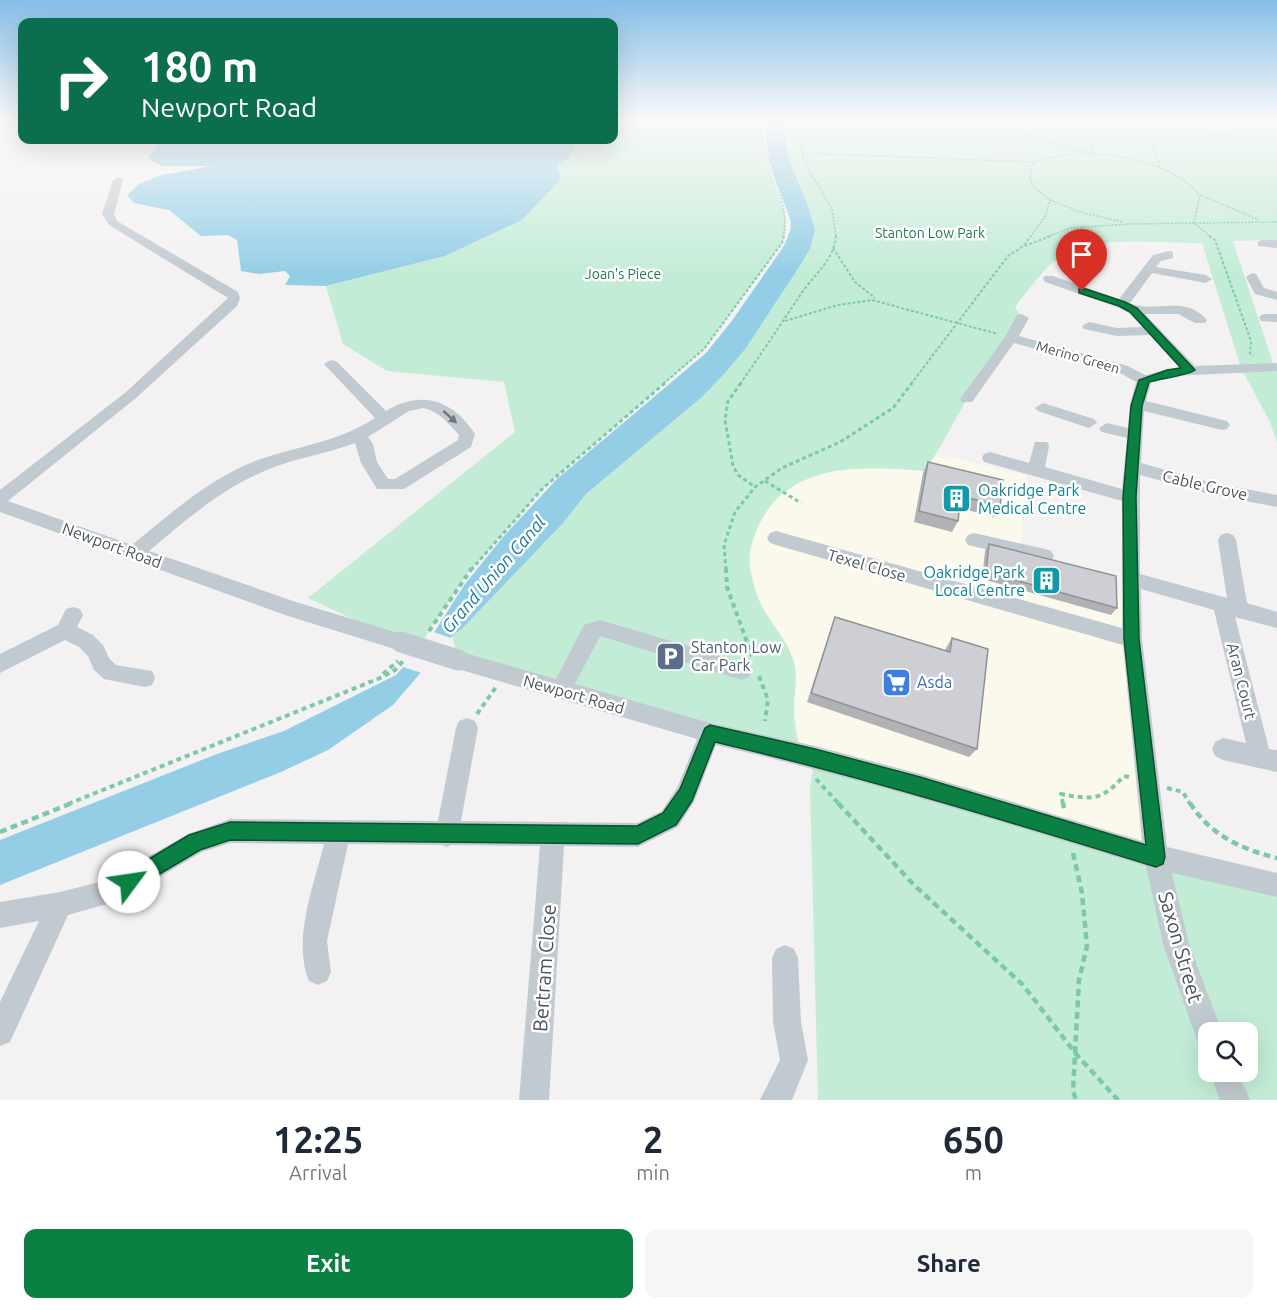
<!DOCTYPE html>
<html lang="en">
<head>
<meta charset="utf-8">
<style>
	:root { --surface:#fff; --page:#f6f6f7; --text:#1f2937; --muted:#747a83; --accent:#0b8043 }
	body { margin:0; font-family:Ubuntu,sans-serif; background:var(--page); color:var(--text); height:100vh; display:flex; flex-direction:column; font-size:22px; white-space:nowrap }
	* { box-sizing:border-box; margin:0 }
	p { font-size:20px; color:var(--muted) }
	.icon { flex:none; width:33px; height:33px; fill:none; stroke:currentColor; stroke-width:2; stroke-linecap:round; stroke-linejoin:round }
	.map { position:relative; height:1100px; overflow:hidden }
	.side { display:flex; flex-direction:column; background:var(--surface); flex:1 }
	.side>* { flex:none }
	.hud { position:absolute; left:18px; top:18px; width:600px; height:126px; border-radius:12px; box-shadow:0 6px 24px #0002; background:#0b6e4f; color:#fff; overflow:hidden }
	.controls { position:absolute; left:1198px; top:1022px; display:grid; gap:12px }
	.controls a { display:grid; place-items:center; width:60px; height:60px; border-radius:12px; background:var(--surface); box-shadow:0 6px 24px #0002; font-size:30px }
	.pin { position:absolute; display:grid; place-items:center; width:51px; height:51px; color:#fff; margin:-62px -26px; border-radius:50% 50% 50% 0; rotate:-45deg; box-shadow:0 0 6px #0007 }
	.pin .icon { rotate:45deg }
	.me { position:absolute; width:66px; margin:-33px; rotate:59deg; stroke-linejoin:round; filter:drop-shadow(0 0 4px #0008) }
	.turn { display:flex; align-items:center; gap:21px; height:126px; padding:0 24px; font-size:27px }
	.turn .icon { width:78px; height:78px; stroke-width:2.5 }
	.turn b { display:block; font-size:42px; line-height:51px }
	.eta { display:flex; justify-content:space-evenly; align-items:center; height:102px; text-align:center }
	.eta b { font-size:36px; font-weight:700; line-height:42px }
	.action { display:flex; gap:12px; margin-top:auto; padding:12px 24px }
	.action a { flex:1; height:69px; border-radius:12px; background:var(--accent); color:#fff; font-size:24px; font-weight:700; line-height:69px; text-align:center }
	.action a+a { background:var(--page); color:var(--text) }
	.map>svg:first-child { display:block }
	.commercial { fill:#fbf8ec }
	.green { fill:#c3ecd6; fill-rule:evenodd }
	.water { fill:#93cee6 }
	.pier { fill:#f3f1f1 }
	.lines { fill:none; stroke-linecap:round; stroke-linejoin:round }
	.path-far4 { stroke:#7dc8a9; stroke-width:1.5; stroke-dasharray:2 1.5; stroke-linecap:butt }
	.path-far3 { stroke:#7dc8a9; stroke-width:2; stroke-dasharray:3 2; stroke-linecap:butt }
	.path-far2 { stroke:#7dc8a9; stroke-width:3; stroke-dasharray:4 3; stroke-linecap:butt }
	.path-far1 { stroke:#7dc8a9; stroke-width:4; stroke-dasharray:5 4; stroke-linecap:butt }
	.path { stroke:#7dc8a9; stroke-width:4.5; stroke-dasharray:7 4.5; stroke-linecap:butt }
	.minor { fill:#c2cad1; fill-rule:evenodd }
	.minor-bridge { stroke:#c2cad1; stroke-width:21 }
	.wall { fill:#b1b2b6 }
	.building { fill:#cecfd4; stroke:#909194; stroke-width:1.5 }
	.oneway { fill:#6e7680 }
	.route { fill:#0b8043; stroke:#07532c; stroke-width:1.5 }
	.labels { text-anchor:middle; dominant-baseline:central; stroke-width:5; stroke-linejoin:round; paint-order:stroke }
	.far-park-label { font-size:14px; fill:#1e7a53; stroke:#fff }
	.far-street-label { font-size:14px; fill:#4a525d; stroke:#fff }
	.street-label { font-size:16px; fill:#4a525d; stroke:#fff }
	.culture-label { font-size:16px; fill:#0d838f; stroke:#fff; text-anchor:start }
	.service-label { font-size:16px; fill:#4e5e75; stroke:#fff; text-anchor:start }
	.shop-label { font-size:16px; fill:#366cbe; stroke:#fff; text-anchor:start }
	.water-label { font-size:18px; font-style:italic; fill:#177aa2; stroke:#fff }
	.near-street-label { font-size:20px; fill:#4a525d; stroke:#fff }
</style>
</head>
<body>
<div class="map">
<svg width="1277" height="1100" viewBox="0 0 1277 1100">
	<rect width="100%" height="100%" fill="#f3f1f1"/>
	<path class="commercial" d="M936 454 1026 475 1020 558 1116 583 1132 639 1156 857 801 754 794 706 797 679 783 638 759 601 750 566 753 535 766 511 780 496 797 484 818 475 847 468 924 470Z"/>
	<g class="green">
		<path d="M614 120H760L764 150 786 219V231L782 243 704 349 543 488 468 573 424 639 401 642 308 598 515 432 504 382 387 371 343 344 326 286 445 256 522 220 561 179 556 164 570 158 575 141 614 140Z"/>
		<path d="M783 120H1277V240L1233 241 1274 366 1277 367V442L1270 422 1241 368 1202 243C1163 243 1105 236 1069 252 1047 261 1030 289 1015 307L1022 318 967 399 936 454 924 471C868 466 791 461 761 521 754 534 747 554 750 569 752 579 755 591 759 600 767 621 786 637 793 659 798 675 795 688 794 704 793 721 797 738 801 754L458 660 452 636 462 629 563 523 586 494 702 397 726 372 746 348 801 264 810 249 815 230 807 203 789 160Z"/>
		<path d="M815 757 1277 885V1100H818L810 788ZM1209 1032H1248V1071H1209Z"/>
	</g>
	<g class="water">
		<path d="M763 120H783L789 160 807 203 815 230 810 249 801 264 746 348 726 372 702 397 586 494 563 523 462 629 452 636 393 705 328 750 281 772 0 885V840L217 754 284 731 396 675 433 634 465 584 504 536 557 479 706 353 731 322 784 246 790 231 791 222 770 162Z"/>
		<path d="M183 140H577L570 158 557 164 561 179 522 220 445 256 326 286 285 285 290 276 285 271 259 274 241 271 237 240 228 235 201 236 169 210 134 203 127 195 139 184 162 175 212 166H162L148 158 157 145Z"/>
	</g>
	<path class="pier" d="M431 631 454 639 422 673 400 666Z"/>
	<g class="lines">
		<g class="path-far4">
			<path d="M760 120C762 158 792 201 783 237"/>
			<path d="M797 120 804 162 832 209 836 237"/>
			<path d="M976 120 1093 154 1091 136 1084 120"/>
			<path d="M1133 120 1155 149 1160 169"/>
			<path d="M1140 129 1221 134 1277 127"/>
			<path d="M802 153 1034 162"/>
			<path d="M1200 195 1259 220"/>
			<path d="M1050 200 1080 212 1123 222"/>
			<path d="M1030 237 1045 217 1050 200C1034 186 1024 184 1034 162 1082 144 1165 155 1200 195L1194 223 1211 237"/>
			<path d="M1047 237 1070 228 1130 224 1277 222"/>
		</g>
		<g class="path-far3">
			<path d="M1209 236 1215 240 1251 341 1250 353 1253 356"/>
			<path d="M1024 245 1031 236"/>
			<path d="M833 248 855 282 875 298"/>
			<path d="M785 321 838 305 872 300 998 334"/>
			<path d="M663 384 704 349 782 243 784 236"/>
			<path d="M740 384C762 353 782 322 803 291 816 273 834 259 836 236"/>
			<path d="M911 384 1008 256 1022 247 1051 236"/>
		</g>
		<g class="path-far2">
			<path d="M741 383 728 401 725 420 733 466 738 475 755 487"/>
			<path d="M765 481 801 503"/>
			<path d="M471 570 543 488 665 383"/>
			<path d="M726 570 724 545 735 512 755 487 782 468 840 442 893 408 912 383"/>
		</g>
		<g class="path-far1">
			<path d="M726 568 727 587 752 656"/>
			<path d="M429 631 472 568"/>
			<path d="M383 674 398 661"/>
			<path d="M759 676 768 700 765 721"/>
			<path d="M477 714 496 687"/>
			<path d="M816 779 839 804"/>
			<path d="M1167 788 1183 792 1190 804"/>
			<path d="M68 804 380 678 395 670 403 661"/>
			<path d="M1063 804 1061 794C1093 800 1101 801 1124 776L1129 777"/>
		</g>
		<g class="path">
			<path d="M838 803 914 885 1023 985 1076 1054 1118 1100"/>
			<path d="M1063 803 1064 808"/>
			<path d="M1190 803C1210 835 1241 849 1277 858"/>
			<path d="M0 832 72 803"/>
			<path d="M1073 853 1082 893 1087 946 1079 980 1073 1091 1076 1100"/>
		</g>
		<g class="minor">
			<path d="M118 177 123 180 114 214 117 221 238 292 240 298 237 306 136 398 8 501 132 545C171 513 210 478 258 460 297 446 339 442 375 418L324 364 331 360 336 361 386 411C421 390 452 399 475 434L471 447 404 489H377L361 463 355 443C326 454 295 458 267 470 222 488 186 520 149 551L296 602 408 636 411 642 408 648 401 651 288 616 0 512V490L126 392 228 298 109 225 102 214 113 180ZM423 408C439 411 449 424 459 435L458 440 395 479H388L377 462 373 444 368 437 409 411Z"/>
			<path d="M1262 240H1277V248L1258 246V242Z"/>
			<path d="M1169 251 1173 252V258L1161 261 1156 267 1206 275 1212 279 1206 283 1152 273 1130 303C1153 314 1185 294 1207 320L1205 323H1195L1178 314H1145L1195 366 1277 363V371L1172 376 1151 383 1146 401 1227 421 1230 425 1227 429 1222 430 1144 411 1141 463 1209 482 1277 495V507L1209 494 1140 475V574L1227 598 1218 540 1221 535 1227 533 1233 535 1236 540 1247 603 1277 612V628L1235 617 1269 749 1277 750V772L1223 760 1215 756 1212 749 1215 742 1223 738 1246 743 1214 610 1141 589 1142 639 1167 847 1277 873V897L1172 873 1189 944 1222 1032H1209V1050L1199 1046 1163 944 1146 866C1003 822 862 779 716 745L694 802 678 827 638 847 564 846 549 1100H519L540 846 451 845 447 847 442 845 348 844 327 941 331 972 327 981 318 985 309 981C292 940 314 885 324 844L230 843 202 852 121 900 68 915 10 1042 0 1046V1002L39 921 0 928V902L60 892 107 880 188 834 230 819 438 821 456 728 459 721 467 718 475 721 478 728 461 821 637 823 662 811 678 786 697 739 458 669 451 666 448 660 451 654 458 651 556 679 584 625 600 620 742 662 749 665 752 671 749 677 742 680 600 636 575 684 710 723 815 746 920 774 1142 841 1123 645 776 545 770 543 767 538 770 533 776 531 1122 628V501L984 462 982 458 984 454 990 452 1029 463 1035 442H1047L1049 446 1045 467 1122 489 1127 438 1102 432 1099 428 1107 423 1128 428 1130 404 1136 382 1118 372 1014 343 972 402H962L960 399 1005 337 1017 315 1022 314 1029 318 1019 336 1128 366 1145 375 1179 367 1150 335 1117 336 1084 329 1082 326 1089 322 1117 328 1143 327 1129 313 1117 307 1045 282 1043 279 1045 276H1053L1119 299 1153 255Z"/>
			<path d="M1252 273 1256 274 1264 288 1277 292V300L1255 294 1246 277Z"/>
			<path d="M1266 314H1277V322L1261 321 1259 318 1261 315Z"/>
			<path d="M1043 403 1094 419 1097 423 1089 428 1038 411 1035 408Z"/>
			<path d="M974 533 1045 549 1051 551 1054 556 1051 561 1045 563 968 545 965 540 968 535Z"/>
			<path d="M73 607 80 609 83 615 77 627 93 635 103 645 109 658 116 665 152 671 155 678 152 685 145 687 104 679 94 670 88 656 79 647 65 640 0 673V654L58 625 66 609Z"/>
			<path d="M785 945 794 949 798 958 801 1022 808 1060 792 1100H760L780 1060 773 1022 772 958 776 949Z"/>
			<path d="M1209 1070 1237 1071 1250 1100H1220Z"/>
		</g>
		<path class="minor-bridge" d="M401 642 458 660"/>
	</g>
	<g class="wall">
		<path d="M928 462 1000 506 994 517 960 508 958 521 952 532 914 522 923 473Z"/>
		<path d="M989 544 1117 608 1111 615 982 579 985 551Z"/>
		<path d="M835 617 945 651 946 648 952 638 977 749 969 757 807 702Z"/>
	</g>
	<g class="building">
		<path d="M928 462 1003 480 1000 506 961 496 958 521 919 511Z"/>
		<path d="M989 544 1116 576 1117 608 986 572Z"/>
		<path d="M835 617 950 652 952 638 988 649 977 749 811 693Z"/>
	</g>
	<defs><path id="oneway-solid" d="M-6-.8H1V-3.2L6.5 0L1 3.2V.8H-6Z" transform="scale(1.5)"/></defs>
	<use class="oneway" href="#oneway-solid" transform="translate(450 417) rotate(42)"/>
	<linearGradient id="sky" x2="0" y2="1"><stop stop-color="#86bee7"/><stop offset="0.44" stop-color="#faf9f9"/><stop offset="1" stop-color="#faf9f9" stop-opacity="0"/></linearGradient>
	<rect width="1277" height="274" fill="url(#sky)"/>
	<path class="route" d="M1079 289H1086L1125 302 1137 308 1195 370C1189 375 1160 379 1149 382L1142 406 1136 497 1139 639 1165 857 1163 864 1156 867C1010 822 864 777 715 742L692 801 676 825 638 844 230 840 200 850 136 888 129 891 122 888 120 882 122 875 189 835 230 822 637 826 663 813 680 789 705 728 710 725 815 749 920 777 1146 845 1124 639 1123 497 1131 406 1139 380 1167 370 1181 368 1130 312 1119 306 1079 293Z"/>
	<defs>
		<symbol id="building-square" viewBox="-11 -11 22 22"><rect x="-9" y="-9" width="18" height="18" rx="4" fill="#0f9aa8" stroke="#fff"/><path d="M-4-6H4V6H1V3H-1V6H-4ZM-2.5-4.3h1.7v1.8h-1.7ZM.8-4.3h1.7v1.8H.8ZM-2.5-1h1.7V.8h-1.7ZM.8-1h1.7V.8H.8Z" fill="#fff"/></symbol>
		<symbol id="parking-square" viewBox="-11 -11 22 22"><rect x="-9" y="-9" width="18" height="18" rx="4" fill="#5c6f8a" stroke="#fff"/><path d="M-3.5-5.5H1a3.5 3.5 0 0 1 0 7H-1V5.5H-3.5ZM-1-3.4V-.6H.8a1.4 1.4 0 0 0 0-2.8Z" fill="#fff"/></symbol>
		<symbol id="supermarket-square" viewBox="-11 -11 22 22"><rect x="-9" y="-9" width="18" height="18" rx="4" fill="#3f7fe0" stroke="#fff"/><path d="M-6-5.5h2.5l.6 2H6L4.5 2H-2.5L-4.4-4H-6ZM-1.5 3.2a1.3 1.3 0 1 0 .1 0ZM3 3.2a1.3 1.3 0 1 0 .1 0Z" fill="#fff"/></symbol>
	</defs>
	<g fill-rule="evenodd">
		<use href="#building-square" x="940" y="482" width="33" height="33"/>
		<use href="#building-square" x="1030" y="564" width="33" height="33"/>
		<use href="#parking-square" x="654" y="640" width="33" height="33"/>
		<use href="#supermarket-square" x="880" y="666" width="33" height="33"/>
	</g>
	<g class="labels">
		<g class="far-park-label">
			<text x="930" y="233">Stanton Low Park</text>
			<text x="623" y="274">Joan's Piece</text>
		</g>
		<g class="far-street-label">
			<text transform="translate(1078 357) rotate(16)">Merino Green</text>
		</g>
		<g class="street-label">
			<text transform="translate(1205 485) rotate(13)">Cable Grove</text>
			<text transform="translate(112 545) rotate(20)">Newport Road</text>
			<text transform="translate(867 565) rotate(16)">Texel Close</text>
			<text transform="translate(1242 681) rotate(76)">Aran Court</text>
			<text transform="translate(574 694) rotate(16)">Newport Road</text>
		</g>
		<g class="culture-label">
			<text x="978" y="490">Oakridge Park<tspan x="978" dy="18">Medical Centre</tspan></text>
			<text x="1025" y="572" text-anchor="end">Oakridge Park<tspan x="1025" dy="18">Local Centre</tspan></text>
		</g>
		<g class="service-label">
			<text x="691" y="647">Stanton Low<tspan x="691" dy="18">Car Park</tspan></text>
		</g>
		<g class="shop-label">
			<text x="917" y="682">Asda</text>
		</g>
		<g class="water-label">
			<text transform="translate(493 574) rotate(-49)">Grand Union Canal</text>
		</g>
		<g class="near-street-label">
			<text transform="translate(1181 947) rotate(74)">Saxon Street</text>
			<text transform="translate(544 968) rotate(-86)">Bertram Close</text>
		</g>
	</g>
</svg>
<div class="controls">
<a><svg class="icon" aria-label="search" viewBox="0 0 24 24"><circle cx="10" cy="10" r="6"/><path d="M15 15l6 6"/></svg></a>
</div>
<div class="pin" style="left:1082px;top:291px;background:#d93025"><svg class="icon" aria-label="arrive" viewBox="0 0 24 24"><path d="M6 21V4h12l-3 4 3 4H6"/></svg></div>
<svg class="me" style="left:129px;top:882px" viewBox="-20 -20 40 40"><circle r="19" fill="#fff"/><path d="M0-13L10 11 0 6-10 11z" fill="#0b8043"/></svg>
<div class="hud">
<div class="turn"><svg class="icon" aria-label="right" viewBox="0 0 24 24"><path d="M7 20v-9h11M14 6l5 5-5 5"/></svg><div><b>180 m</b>Newport Road</div></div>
</div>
</div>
<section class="side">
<div class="eta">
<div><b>12:25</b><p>Arrival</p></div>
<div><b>2</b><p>min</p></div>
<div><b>650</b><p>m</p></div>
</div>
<div class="action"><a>Exit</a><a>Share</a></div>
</section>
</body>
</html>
